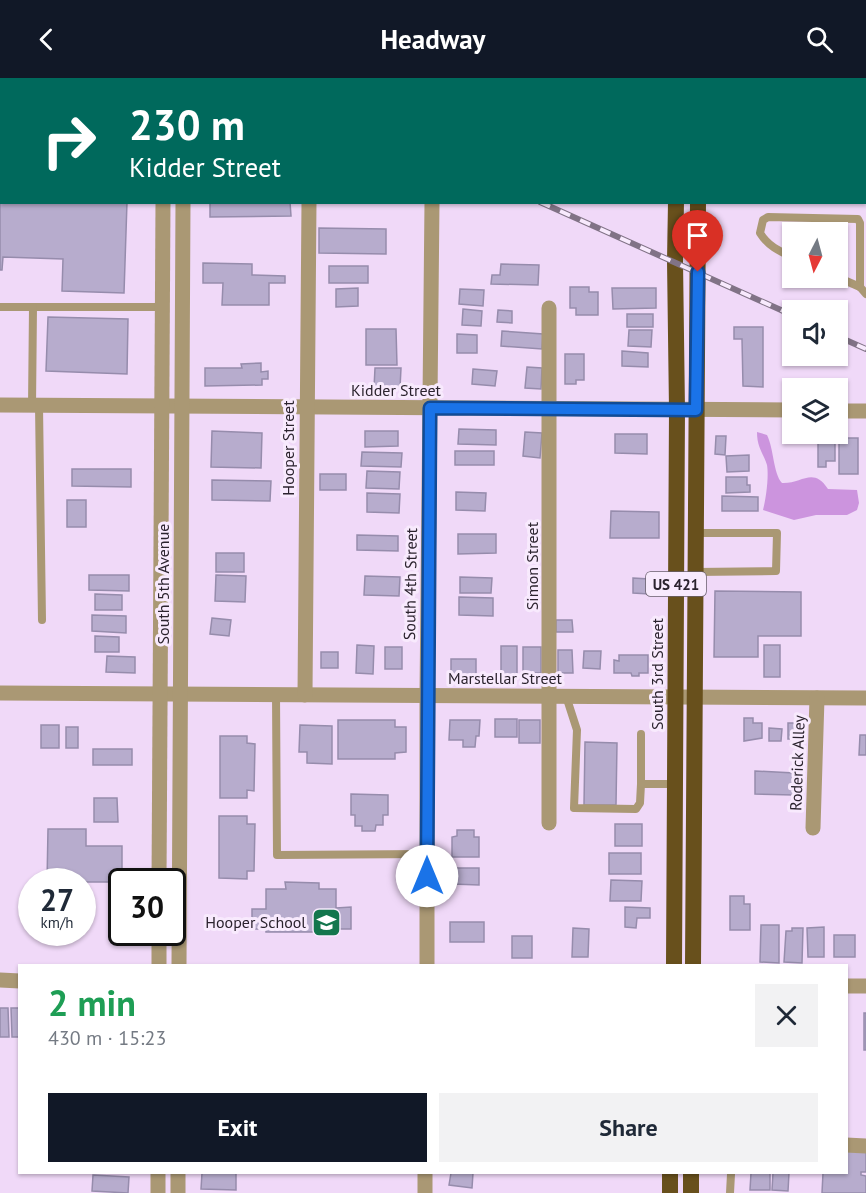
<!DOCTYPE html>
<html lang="en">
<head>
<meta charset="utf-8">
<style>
	:root { --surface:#fff; --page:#f2f2f3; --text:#1f2937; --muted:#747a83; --accent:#111827 }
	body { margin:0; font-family:"PT Sans",sans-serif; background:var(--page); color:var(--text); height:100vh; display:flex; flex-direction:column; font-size:22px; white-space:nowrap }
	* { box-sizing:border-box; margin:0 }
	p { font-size:20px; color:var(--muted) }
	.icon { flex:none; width:33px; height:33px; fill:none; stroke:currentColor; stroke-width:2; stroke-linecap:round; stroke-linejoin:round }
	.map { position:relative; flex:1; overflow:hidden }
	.panel { position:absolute; left:18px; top:886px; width:830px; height:210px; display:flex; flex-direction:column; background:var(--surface); border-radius:0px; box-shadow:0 2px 4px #0004 }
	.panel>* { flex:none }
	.banner { position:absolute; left:0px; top:0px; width:867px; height:126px; box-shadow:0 2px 4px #0004; background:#00695c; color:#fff; overflow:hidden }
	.needle { width:39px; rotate:186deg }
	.buttons { position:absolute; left:782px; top:144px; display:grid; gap:12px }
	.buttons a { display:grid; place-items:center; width:66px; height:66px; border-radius:0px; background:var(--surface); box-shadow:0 2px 4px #0004; font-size:30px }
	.speed { position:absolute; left:18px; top:790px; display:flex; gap:12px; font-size:30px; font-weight:700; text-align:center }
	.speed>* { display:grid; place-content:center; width:78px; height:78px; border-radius:50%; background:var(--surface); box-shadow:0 2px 4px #0004; line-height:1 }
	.speed small { font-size:15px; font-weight:400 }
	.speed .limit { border:3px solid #111; border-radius:9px; background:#fff; color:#111 }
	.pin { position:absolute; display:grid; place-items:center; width:51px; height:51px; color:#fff; margin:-62px -26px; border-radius:50% 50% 50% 0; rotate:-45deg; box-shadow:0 0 6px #0007 }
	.pin .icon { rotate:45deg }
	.me { position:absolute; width:66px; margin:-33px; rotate:0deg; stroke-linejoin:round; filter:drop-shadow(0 0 4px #0008) }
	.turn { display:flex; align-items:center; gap:21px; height:126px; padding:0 30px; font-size:27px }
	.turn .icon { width:78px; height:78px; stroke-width:2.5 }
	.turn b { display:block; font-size:42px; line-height:51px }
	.round { display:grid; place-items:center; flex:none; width:63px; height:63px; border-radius:0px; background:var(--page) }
	.headline { display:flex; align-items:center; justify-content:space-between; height:102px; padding:0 30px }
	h1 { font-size:36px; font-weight:700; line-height:45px; color:#1e9e55 }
	.action { display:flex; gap:12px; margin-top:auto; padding:12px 30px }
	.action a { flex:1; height:69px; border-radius:0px; background:var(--accent); color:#fff; font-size:24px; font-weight:700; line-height:69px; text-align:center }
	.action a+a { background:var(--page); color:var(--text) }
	header { display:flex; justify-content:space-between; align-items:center; height:78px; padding:0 30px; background:var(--accent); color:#fff; font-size:27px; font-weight:700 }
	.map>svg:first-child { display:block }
	.forest { fill:#cc94de }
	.building { fill:#b7accd; stroke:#968cac; stroke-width:1.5 }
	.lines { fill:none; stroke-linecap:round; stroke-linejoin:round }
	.service { stroke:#aa9874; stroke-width:8 }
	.minor { stroke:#aa9874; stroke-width:15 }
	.tertiary { stroke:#aa9874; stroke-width:15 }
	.trunk { stroke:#68501c; stroke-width:16 }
	.rail-casing { stroke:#817386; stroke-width:6 }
	.rail { stroke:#f8eafd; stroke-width:4; stroke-dasharray:11; stroke-linecap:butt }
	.route-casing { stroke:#114b97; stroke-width:15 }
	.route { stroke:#1a73e8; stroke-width:10 }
	.labels { text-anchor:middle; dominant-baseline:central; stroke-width:6; stroke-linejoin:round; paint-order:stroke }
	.shield { fill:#f8eafd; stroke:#685f6c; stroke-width:1.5 }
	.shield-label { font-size:15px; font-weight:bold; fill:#2b232e }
	.street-label { font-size:16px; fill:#2b232e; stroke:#f8eafd }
	.poi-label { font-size:16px; fill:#2b232e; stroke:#f8eafd; text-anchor:end }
</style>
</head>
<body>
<header><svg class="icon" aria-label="back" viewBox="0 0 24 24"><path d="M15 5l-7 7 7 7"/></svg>Headway<svg class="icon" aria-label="search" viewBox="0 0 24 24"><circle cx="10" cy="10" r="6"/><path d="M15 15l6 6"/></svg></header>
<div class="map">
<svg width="866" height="1115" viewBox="0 0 866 1115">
	<rect width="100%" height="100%" fill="#f0d9f8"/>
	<path class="forest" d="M757 354 767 357C774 371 773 395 782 405 802 406 813 388 828 411L857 412 859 425 857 432 847 437H816L794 442 763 432C766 421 769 398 767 387 763 374 757 370 757 354Z"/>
	<g class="building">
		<path d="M591 0H643L591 2Z"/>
		<path d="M0 100 2 124H127L124 215 62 213 63 181 3 179 2 192H0Z"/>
		<path d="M210 124H290L291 138 210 139Z"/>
		<path d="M319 150 386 151V176L319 175Z"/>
		<path d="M203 185 252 186V197L285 198V205H269V227H222L223 205H203Z"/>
		<path d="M501 186 539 187 538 207 491 206 492 197H500Z"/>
		<rect x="329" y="188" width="39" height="17"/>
		<path d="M570 209H589V214H598V237H576V230H570Z"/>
		<path d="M358 210V228L336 229V211Z"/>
		<path d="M612 210H656V230L613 231Z"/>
		<path d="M460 211 484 212 483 228 459 226Z"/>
		<path d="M463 231 482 233 481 248 462 247Z"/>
		<path d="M498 232 512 233V245L497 244Z"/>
		<rect x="627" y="236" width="26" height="13"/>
		<path d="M48 239 128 241 127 296 46 293Z"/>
		<path d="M734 249H763V309L743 308 742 261H734Z"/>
		<path d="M366 251H396L397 287H366Z"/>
		<path d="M629 252H652L651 269 628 268Z"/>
		<path d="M502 253 543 256 542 271 501 268Z"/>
		<path d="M457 256 477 257V275H457Z"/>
		<path d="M622 273 648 275V289L622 288Z"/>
		<path d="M565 276H584V302H576V306H565Z"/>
		<path d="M261 285V294L268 293V301H262V307L205 308V290H242L241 286Z"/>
		<path d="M527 289 542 290 541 311 525 310Z"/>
		<path d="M375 290H401L400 310H374Z"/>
		<path d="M473 291 497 293 495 308 472 306Z"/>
		<path d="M459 351 496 352V367L458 366Z"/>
		<path d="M212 353 262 355 261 390 211 389Z"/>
		<path d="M365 353H398V368L365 369Z"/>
		<path d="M525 354 542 355 540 380 523 378Z"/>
		<path d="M615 356H647V376L615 375Z"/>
		<path d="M839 357H846V360H858V396H839Z"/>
		<path d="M716 358H726L725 377 715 376Z"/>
		<path d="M818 359 835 360V383H826V389H818Z"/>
		<rect x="455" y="373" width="39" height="14"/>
		<path d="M362 374 402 375 401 389 361 388Z"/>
		<path d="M749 377V393L727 394 726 378Z"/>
		<path d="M72 391H131V409L72 408Z"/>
		<path d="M367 393 400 394 399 411 366 410Z"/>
		<rect x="320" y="396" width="26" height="16"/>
		<path d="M726 399H747V407H750V414L726 415Z"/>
		<path d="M212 402 271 403 270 423 212 422Z"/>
		<path d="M456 414 486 415 485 433 456 432Z"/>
		<path d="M367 415 400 416 399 435 367 434Z"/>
		<path d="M722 418 758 419V433H722Z"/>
		<rect x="67" y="422" width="19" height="27"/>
		<path d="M611 433 659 434V460H610Z"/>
		<path d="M458 456H496V475L458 476Z"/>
		<path d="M357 457 398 458V473L357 472Z"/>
		<rect x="216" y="475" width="28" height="19"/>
		<path d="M89 497H129V513L89 512Z"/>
		<path d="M216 497 246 498 245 524 215 523Z"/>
		<path d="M365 498 400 499 399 518 364 517Z"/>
		<path d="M460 499 492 500 491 515H460Z"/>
		<path d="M633 500 649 501V516L633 515Z"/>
		<path d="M715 513 801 514V558H758V579H714Z"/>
		<path d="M95 516 122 517V532H95Z"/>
		<path d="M459 519 493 520V538L459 537Z"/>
		<path d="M92 537 126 538V555L92 553Z"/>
		<path d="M212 540 231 542 229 558 210 556Z"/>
		<path d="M556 542H572L573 554H556Z"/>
		<path d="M95 558 119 559V574H95Z"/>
		<path d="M357 567 374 568 373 596 356 595Z"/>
		<rect x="764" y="567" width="16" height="32"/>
		<path d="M501 568H517V599L501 598Z"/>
		<rect x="385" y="569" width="17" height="22"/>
		<rect x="523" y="569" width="18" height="26"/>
		<path d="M558 572H572L573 595H558Z"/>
		<path d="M584 573H601L600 591 583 590Z"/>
		<rect x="321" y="574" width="17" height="16"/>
		<path d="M619 577H648V595H639V598H632L631 595H614V582L619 583Z"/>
		<path d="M107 578 135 579V595L106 594Z"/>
		<rect x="451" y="581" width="25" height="19"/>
		<path d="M744 640H753V645H762V660L744 663Z"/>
		<rect x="495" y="641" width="22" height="18"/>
		<path d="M338 642H395V649H406V674L395 675V681H338Z"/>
		<path d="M450 642H480L479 658H476L475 669H463V662H449Z"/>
		<rect x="519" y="642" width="21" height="23"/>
		<rect x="788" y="645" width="16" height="16"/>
		<rect x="41" y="647" width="18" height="23"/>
		<path d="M300 647 332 648V686L307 685V674H299Z"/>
		<rect x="66" y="649" width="12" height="21"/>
		<path d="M769 650 782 651 781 663H769Z"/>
		<path d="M860 657H866V677H859Z"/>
		<path d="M220 658H247V665L255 666 254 713 247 712V720H220Z"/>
		<path d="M585 664 617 665 616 727H584Z"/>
		<rect x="93" y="671" width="39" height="16"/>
		<path d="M755 693 794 695 793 717 755 716Z"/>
		<path d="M351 716 388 717V737H383V747H376L375 753H362V748H355V737H351Z"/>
		<path d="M94 720H117L118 744H94Z"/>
		<path d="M219 738H247V746H255L254 793H247V801L219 800Z"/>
		<rect x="615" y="746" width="27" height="22"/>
		<path d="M48 751H86V768H122V804H85V819H82V804H47Z"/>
		<path d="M457 752H474V759H479V779H452V759L457 758Z"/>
		<rect x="609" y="775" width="32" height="21"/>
		<path d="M452 790H479V807L452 806Z"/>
		<path d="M611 802 642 803 641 823H610Z"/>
		<path d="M285 804 319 805V811H336V830L351 829V851H336V854H266V851H252V831H266V811H286Z"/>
		<path d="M730 818H744V826H750V852H730Z"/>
		<path d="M625 829 650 830V840H637L636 850 625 849Z"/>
		<rect x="450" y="844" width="34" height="20"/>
		<path d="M761 847H779V885L760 884Z"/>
		<path d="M824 849V879H808L807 850Z"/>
		<path d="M573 850 589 851 588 879H572Z"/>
		<path d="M792 850H803L802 885 784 884 786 853H792Z"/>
		<rect x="834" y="857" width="21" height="22"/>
		<rect x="512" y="858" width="20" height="22"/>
		<path d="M0 930H8L9 959H0Z"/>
		<path d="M11 930H20V959H12Z"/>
		<rect x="864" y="935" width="2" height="37"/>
		<path d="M846 1071 866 1073V1094H861V1097L866 1098V1115H822L823 1095H846Z"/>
		<path d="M202 1095H236V1112L201 1111Z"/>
		<path d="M451 1095H473L472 1110 449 1107Z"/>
		<path d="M751 1095H770V1112H750Z"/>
		<path d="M773 1095H789L788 1113 772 1112Z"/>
		<path d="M93 1097 129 1099 128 1115 92 1113Z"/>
	</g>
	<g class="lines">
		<g class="service">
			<path d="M792 179C779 173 768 168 760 155L763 142 768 139 858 141 860 145V209"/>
			<path d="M837 199 860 209 866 216"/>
			<path d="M0 229H162"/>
			<path d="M32 328 33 229"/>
			<path d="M39 328 42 542"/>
			<path d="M695 494 776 493 777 455H695"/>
			<path d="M276 616 277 777 427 776"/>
			<path d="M566 618 577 652 574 730 636 731 640 725 641 706H675"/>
			<path d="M641 656V706"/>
			<path d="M730 1115 731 1096"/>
		</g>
		<g class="minor">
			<path d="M310 0V2"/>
			<path d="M433 0V2"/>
			<path d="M560 0V2"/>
			<path d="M0 41H2"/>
			<path d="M0 327 792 332"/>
			<path d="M837 333H866"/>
			<path d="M0 615 866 620"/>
			<path d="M305 617 309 124"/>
			<path d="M549 745V230"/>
			<path d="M813 750 817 620"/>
			<path d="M427 888V617L432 124"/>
			<path d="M0 902 20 903"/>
			<path d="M846 908H866"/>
			<path d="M846 1067 866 1068"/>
			<path d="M425 1115V1095"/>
		</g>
		<g class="tertiary">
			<path d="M163 2V0"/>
			<path d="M184 2V0"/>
			<path d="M159 804 163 124"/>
			<path d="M159 888V855"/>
			<path d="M179 888 183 124"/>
			<path d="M158 1115V1095"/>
			<path d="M178 1115V1095"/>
		</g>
		<g class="trunk">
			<path d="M679 2V0"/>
			<path d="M698 2V0"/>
			<path d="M674 888 677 332 675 183 676 124"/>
			<path d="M693 888 698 124"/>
			<path d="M670 1115V1095"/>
			<path d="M691 1115V1095"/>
		</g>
		<defs>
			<g id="rail">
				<path d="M0 26H2"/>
				<path d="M540 124 792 237"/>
				<path d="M837 258 866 271"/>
			</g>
		</defs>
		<use href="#rail" class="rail-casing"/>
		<use href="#rail" class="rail"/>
	</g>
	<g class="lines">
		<defs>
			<path id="route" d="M427 798 430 330 696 332 698 194"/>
		</defs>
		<use href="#route" class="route-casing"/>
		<use href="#route" class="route"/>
	</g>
	<defs>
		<symbol id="school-square" viewBox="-11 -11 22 22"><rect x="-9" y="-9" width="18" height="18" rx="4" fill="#13764d" stroke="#f8eafd"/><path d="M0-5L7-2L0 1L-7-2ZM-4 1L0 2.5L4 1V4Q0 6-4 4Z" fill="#fff"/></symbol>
	</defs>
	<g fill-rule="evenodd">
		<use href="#school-square" x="310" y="828" width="33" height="33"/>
	</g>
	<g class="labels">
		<rect class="shield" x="646" y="494" width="60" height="24" rx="4.5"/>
		<g class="shield-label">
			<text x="676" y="506">US 421</text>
		</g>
		<g class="street-label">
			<text x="396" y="312">Kidder Street</text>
			<text transform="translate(288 370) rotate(-90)">Hooper Street</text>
			<text transform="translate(532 488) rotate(-90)">Simon Street</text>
			<text transform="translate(163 506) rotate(-90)">South 5th Avenue</text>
			<text transform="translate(410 506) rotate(-89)">South 4th Street</text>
			<text transform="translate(657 596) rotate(-90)">South 3rd Street</text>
			<text x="505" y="600">Marstellar Street</text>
			<text transform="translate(797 685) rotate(-88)">Roderick Alley</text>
		</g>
		<g class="poi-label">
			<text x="306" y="844">Hooper School</text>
		</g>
	</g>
</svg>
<div class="buttons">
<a><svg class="needle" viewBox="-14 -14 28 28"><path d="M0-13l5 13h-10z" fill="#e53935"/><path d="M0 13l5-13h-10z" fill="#747a83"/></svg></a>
<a><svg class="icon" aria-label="sound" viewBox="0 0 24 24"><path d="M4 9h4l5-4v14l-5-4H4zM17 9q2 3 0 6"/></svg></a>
<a><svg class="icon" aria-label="layers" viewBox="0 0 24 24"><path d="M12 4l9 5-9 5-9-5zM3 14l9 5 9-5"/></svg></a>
</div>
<div class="speed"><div>27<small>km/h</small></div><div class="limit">30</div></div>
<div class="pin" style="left:698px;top:194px;background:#d93025"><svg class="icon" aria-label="arrive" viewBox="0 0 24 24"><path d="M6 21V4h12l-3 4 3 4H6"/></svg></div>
<svg class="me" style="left:427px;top:798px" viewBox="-20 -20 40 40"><circle r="19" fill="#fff"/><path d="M0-13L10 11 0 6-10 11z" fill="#1a73e8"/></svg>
<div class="banner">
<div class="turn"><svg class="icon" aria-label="right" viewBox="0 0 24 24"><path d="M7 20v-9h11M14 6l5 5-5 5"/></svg><div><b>230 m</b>Kidder Street</div></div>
</div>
<section class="panel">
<div class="headline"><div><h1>2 min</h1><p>430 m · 15:23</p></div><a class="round"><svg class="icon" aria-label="close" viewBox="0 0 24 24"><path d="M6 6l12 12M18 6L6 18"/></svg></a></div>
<div class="action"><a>Exit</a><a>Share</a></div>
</section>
</div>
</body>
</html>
